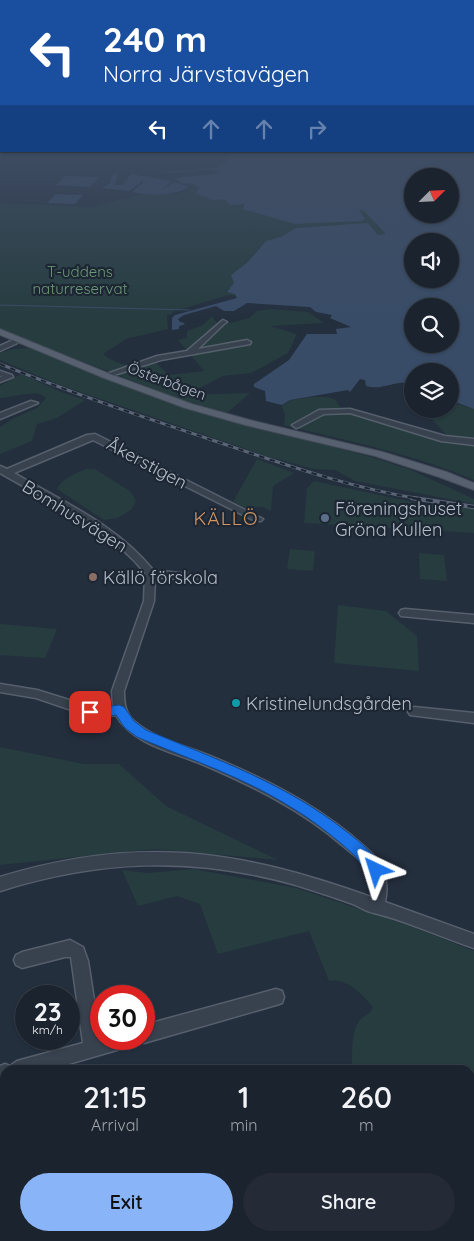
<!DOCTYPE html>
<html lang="en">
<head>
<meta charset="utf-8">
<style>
	:root { --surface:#1b232e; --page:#242b36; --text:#f1f3f6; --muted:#a0a4aa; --line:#39404a; --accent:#8ab4f8 }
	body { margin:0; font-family:Quicksand,sans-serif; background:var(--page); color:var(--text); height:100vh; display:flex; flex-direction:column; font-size:19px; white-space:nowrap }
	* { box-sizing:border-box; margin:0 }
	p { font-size:16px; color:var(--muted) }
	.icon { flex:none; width:28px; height:28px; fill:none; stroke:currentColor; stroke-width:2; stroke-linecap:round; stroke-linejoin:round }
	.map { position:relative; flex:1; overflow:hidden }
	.drawer { position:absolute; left:0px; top:1065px; width:475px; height:176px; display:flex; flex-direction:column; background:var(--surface); border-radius:15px 15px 0 0; box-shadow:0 1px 4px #0004,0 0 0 1px var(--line) }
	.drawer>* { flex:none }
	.top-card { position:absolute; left:0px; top:0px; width:475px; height:152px; box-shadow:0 1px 4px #0004,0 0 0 1px var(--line); background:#1a4fa0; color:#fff; overflow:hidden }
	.needle { width:32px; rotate:66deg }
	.fabs { position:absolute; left:404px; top:168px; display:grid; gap:10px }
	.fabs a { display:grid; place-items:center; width:55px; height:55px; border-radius:50%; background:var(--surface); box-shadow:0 1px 4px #0004,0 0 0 1px var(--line); font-size:25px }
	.speed { position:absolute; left:15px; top:985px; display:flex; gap:10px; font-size:25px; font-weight:700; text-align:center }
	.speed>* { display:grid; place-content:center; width:65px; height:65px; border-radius:50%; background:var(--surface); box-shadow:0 1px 4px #0004,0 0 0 1px var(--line); line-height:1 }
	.speed small { font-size:12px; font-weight:400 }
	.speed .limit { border:8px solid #d22; background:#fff; color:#111 }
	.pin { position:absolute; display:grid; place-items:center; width:42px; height:42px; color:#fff; margin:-21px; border-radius:10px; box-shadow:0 2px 8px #0006 }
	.me { position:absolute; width:55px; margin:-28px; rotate:319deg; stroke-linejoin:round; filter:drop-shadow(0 0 4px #0008) }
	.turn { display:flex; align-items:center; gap:18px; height:105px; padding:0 20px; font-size:22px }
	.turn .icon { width:65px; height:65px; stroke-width:2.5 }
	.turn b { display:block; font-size:35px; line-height:42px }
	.lanes { display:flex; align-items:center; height:48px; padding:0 20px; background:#0003; justify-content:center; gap:25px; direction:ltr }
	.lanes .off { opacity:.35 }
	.eta { display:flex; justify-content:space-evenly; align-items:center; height:85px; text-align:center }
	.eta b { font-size:30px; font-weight:600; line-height:35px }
	.cta { display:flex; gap:10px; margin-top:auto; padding:10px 20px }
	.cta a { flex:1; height:58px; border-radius:30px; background:var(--accent); color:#111; font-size:20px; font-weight:600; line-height:58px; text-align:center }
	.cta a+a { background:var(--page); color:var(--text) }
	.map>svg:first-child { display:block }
	.green { fill:#263c3f }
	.water { fill:#394c67; fill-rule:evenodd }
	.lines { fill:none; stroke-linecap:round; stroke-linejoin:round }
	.stream { stroke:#394c67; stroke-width:1 }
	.minor-casing { stroke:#565f6c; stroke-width:3 }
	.major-casing { stroke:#414a57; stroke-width:2 }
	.minor { fill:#38414e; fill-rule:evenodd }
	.major { fill:#56606e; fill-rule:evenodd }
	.rail-far1-casing { stroke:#5a6575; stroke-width:3 }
	.rail-casing { stroke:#5a6575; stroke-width:4.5 }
	.rail-far1 { stroke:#1d2633; stroke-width:2; stroke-dasharray:5.5; stroke-linecap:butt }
	.rail { stroke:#1d2633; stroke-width:2.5; stroke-dasharray:7; stroke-linecap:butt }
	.route { fill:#1a73e8; stroke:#114b97 }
	.service-dot { fill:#5c6f8a; stroke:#1d2633; stroke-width:2 }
	.education-dot { fill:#8d6e63; stroke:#1d2633; stroke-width:2 }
	.culture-dot { fill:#0f9aa8; stroke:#1d2633; stroke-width:2 }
	.labels { text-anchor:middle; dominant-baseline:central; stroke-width:4.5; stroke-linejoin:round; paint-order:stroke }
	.far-park-label { font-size:15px; fill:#6b9a76; stroke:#1d2633 }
	.far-street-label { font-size:15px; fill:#b4bcc9; stroke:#1d2633 }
	.street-label { font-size:18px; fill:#b4bcc9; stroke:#1d2633 }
	.poi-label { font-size:18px; fill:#b4bcc9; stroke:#1d2633; text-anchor:start }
	.neighbourhood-label { font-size:19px; letter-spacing:1px; fill:#d59563; stroke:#1d2633 }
</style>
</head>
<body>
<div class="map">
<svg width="474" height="1241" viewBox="0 0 474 1241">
	<rect width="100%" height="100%" fill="#242f3e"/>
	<g class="green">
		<path d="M228 157 371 205 407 238 251 297 229 295 172 312 173 314 167 315 168 329 126 339 103 354C120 368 135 366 156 363L169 375 204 371 178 340 187 338V331L203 325 212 316 219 326 249 318 257 311 270 309 308 312 324 323 270 326 297 334 288 353 251 373 223 376 185 395 250 393 227 413 182 400 0 329V203L91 207 139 195 177 194 193 188 189 185 181 184 189 187 188 188 155 194 132 192 144 182 142 181 129 191 102 188 106 185H123L131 174 171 181 162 190H164L177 181 176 178 221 173 217 170H205H219V165L225 163Z"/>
		<path d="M30 348 214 416 368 456 411 470 474 499V504L355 481 335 470 314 469 269 457 60 385 0 360V353L13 349Z"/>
		<path d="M21 374 61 392 85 400 57 418 37 424 32 441 0 454V427L14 418 37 408 46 398C37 388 13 398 0 398V386Z"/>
		<path d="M312 397H327L336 400 342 411 450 442C448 434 436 425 431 418L433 409H450V402L474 409V480C414 454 347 441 284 425L285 415 282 406 291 400Z"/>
		<path d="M257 459 294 473 273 486 271 511 263 507 246 508 233 502Z"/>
		<path d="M87 469H95L131 492 136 501 131 510 117 518 104 520 57 489C62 478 76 473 87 469Z"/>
		<path d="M314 481 417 503 474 509V533L304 523 307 488Z"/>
		<path d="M290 549 315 551 313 571 287 569Z"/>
		<path d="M419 553 444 555 447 581 420 579Z"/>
		<path d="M338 605 386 611 417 636 419 671 334 663Z"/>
		<path d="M0 624 57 629 45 658 0 655Z"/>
		<path d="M0 747 84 764H119L166 806 278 860 155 849 0 865Z"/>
		<path d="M193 869 296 888 410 926 474 951V1096L470 1097V1070H352C352 1057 351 1032 359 1021 364 1015 370 1015 373 1007 362 995 348 977 329 981L309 931 218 954 200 904 177 896 138 906 122 870 148 873Z"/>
		<path d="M5 1149V1236H9L0 1239V1150Z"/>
		<path d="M120 1236H281L283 1241H123Z"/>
		<path d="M361 1236H447L449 1241H363Z"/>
	</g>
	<g class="water">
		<path d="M474 146V409L450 400V371H412V383C394 380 382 391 366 386L365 380 360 379 350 392 348 390 290 400 282 405 266 401 265 391 254 387V384L289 360 307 334H337L336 329 351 327 330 318 332 315 316 312 310 307 247 303 234 311H224L216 306 184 315 178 319 180 322 185 323 183 325 179 326V329L172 330V318L175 315 237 298 235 294 227 292 234 283 231 275 248 262 266 241 281 237 296 228 368 223 378 235 386 234 363 210H359L365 219 362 221 295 224 243 209 245 204 229 205 225 199 213 200 195 193 200 187 191 183H181L176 178 221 173C209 164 180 176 163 172L217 168 219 165 225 163 230 151H474ZM412 176H450V214H412ZM412 241H450V279H412ZM412 306H450V344H412Z"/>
		<path d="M119 173 114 185H123L131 174 171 181 162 190 174 182 189 187C174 196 149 196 132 192L144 182 142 181 129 191 102 188 109 184 113 174Z"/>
		<path d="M66 176 99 177 90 187 56 185Z"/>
		<path d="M56 194 83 195 75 204 47 203Z"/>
	</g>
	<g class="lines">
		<path class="stream" d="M0 305 189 310"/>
		<defs>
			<g id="minor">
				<path d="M223 320 227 322 225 323 198 349 247 340 251 342 250 344 161 360 108 377 104 375 157 356 187 351Z"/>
				<path d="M17 338 24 340 0 351V346Z"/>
				<path d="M0 371 12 375 13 377 0 382V377H2L0 376Z"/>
				<path d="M31 401 38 403 0 419V413Z"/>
				<path d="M350 409 445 436 474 439V445L441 441 350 413 324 414 299 427 296 428 292 425 319 410Z"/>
				<path d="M95 434 263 519 261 521H255L93 440 14 473C62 501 118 526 153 570L204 576 209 579 204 582 155 577 154 601 124 691C124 703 125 714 135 722 156 740 186 746 210 756 261 777 310 801 352 836 361 844 372 852 379 862 387 875 388 888 385 902L474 934V948C441 937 407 921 374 913 367 912 360 907 353 904 333 897 313 890 292 884 192 856 98 860 0 891V877C137 835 238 849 371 897L372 895C372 887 373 879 369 872 363 861 352 853 342 845 301 810 253 786 204 765 174 752 133 745 116 715L95 718 36 698 0 692V684L37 690 95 708 113 706 112 691 144 601 145 573C110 529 48 501 0 473V466L7 469 87 435Z"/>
				<path d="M405 609 474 615V623L401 616 399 613 401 610Z"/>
				<path d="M414 707 474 713V723L410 715 408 712 410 709Z"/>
				<path d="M70 940 83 947 88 961 100 1038 136 1039 134 1045 48 1070H5V1082L0 1084V1066L5 1064 10 1066 17 1061 83 1043 71 957H65L22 968 16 965 14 960 16 955 22 952Z"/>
				<path d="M276 989 282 991 284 997 282 1003 276 1005 144 1043 137 1039H144V1025Z"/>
				<path d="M474 1172V1192L471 1194 470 1174Z"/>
			</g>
			<path id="major" d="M0 329 110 374 192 404 250 420 383 452 447 472 474 483V490L439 477 375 456 245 425 185 408 104 378 0 335Z"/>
		</defs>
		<use href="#minor" class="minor-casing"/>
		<use href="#major" class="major-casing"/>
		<use href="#minor" class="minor"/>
		<use href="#major" class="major"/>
		<defs>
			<path id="rail-far1" d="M0 364C71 393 143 417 215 441 283 464 350 488 421 499"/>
			<path id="rail" d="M412 498 474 507"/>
		</defs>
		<use href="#rail-far1" class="rail-far1-casing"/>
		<use href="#rail" class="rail-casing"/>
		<use href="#rail-far1" class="rail-far1"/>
		<use href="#rail" class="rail"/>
	</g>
	<linearGradient id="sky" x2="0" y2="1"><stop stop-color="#141a22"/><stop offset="0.46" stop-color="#3f4d63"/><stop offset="1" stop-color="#3f4d63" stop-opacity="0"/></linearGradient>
	<rect width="474" height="320" fill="url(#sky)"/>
	<path class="route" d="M119 705 124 707 134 721 146 730C216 759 287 784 347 832 360 842 376 855 384 870L381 875 376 877C365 873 360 861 352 853 334 837 314 821 294 809 246 778 189 759 137 737L125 728 116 715 99 718 86 716 84 712 86 709C96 706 109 707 119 705Z"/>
	<circle class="service-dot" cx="325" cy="518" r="5"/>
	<circle class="education-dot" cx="93" cy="577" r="5"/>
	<circle class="culture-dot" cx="236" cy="703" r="5"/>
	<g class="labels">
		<g class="far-park-label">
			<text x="80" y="271">T-uddens<tspan x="80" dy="17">naturreservat</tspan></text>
		</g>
		<g class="far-street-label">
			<text transform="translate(167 381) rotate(20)">Österbågen</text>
		</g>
		<g class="street-label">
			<text transform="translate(147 463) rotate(28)">Åkerstigen</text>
			<text transform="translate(75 516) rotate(32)">Bomhusvägen</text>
		</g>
		<g class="poi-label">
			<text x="335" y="508">Föreningshuset<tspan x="335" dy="21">Gröna Kullen</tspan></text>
			<text x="103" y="577">Källö förskola</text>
			<text x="246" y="703">Kristinelundsgården</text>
		</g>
		<g class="neighbourhood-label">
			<text x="226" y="518">KÄLLÖ</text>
		</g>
	</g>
</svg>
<div class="fabs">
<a><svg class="needle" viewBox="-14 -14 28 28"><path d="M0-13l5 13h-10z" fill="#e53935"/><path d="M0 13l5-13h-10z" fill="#a0a4aa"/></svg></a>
<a><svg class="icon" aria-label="sound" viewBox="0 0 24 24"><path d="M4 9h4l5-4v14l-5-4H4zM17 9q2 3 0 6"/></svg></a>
<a><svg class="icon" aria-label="search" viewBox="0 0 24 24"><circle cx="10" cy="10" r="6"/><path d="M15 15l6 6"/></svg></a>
<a><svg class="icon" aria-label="layers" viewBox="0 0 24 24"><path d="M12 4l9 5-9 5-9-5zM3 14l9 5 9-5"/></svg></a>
</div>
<div class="speed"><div>23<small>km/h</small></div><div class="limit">30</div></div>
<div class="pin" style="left:90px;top:712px;background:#d93025"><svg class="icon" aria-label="arrive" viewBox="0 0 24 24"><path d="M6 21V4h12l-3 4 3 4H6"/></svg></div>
<svg class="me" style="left:376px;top:870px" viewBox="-20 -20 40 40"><path d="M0-17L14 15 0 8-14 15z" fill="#1a73e8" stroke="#fff" stroke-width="4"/></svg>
<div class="top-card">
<div class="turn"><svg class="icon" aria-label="left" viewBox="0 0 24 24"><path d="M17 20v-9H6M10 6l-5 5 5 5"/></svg><div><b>240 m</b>Norra Järvstavägen</div></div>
<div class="lanes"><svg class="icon" aria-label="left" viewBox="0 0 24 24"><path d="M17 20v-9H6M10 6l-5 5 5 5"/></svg><svg class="icon off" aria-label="ahead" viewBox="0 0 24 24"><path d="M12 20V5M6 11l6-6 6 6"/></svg><svg class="icon off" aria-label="ahead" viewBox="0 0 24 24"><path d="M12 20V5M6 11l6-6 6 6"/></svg><svg class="icon off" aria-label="right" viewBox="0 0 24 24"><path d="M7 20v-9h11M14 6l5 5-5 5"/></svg></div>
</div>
<section class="drawer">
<div class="eta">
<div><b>21:15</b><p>Arrival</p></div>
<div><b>1</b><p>min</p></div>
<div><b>260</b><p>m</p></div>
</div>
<div class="cta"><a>Exit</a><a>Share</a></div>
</section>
</div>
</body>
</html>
